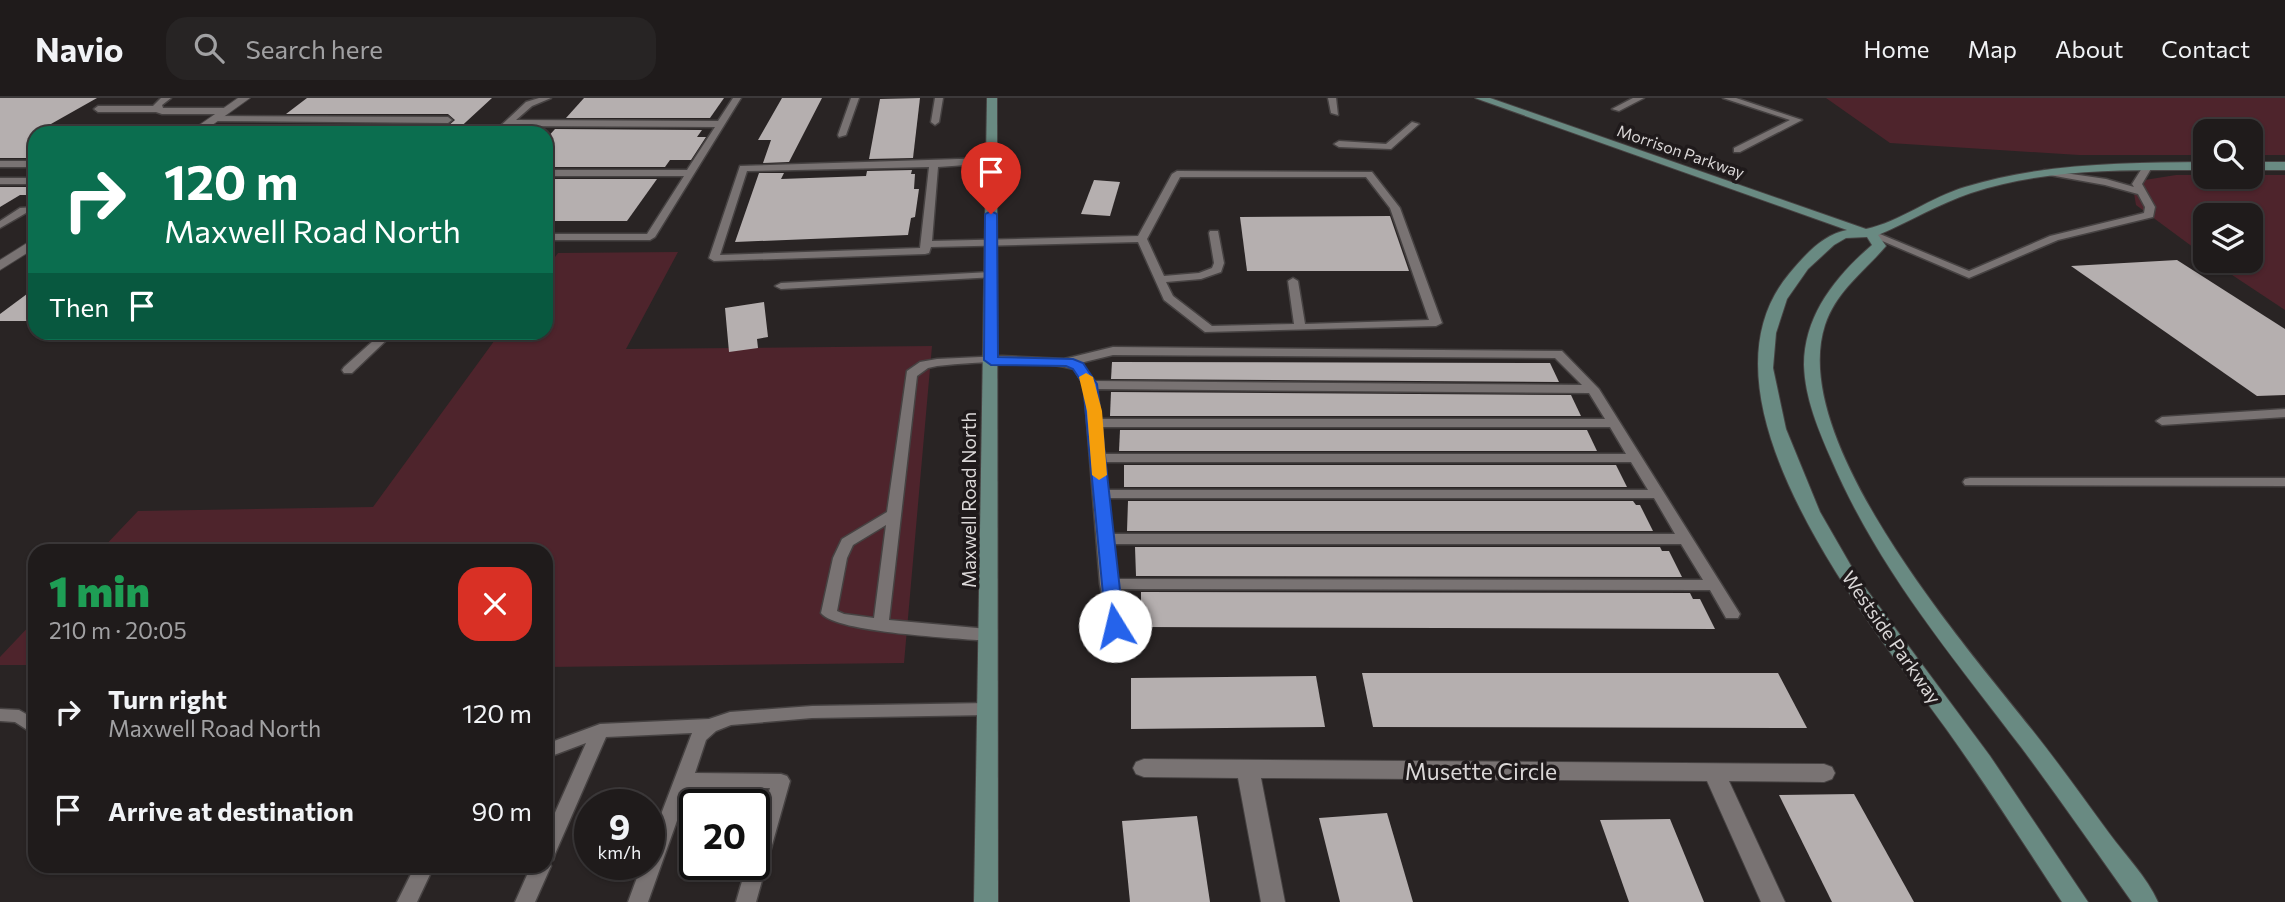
<!DOCTYPE html>
<html lang="en">
<head>
<meta charset="utf-8">
<style>
	:root { --surface:#1f1b1b; --page:#272424; --text:#f1f3f6; --muted:#a1a1a3; --line:#3c393a }
	body { margin:0; font-family:Commissioner,sans-serif; background:var(--page); color:var(--text); height:100vh; display:flex; flex-direction:column; font-size:26px; white-space:nowrap }
	* { box-sizing:border-box; margin:0 }
	p { font-size:23px; color:var(--muted) }
	.icon { flex:none; width:38px; height:38px; fill:none; stroke:currentColor; stroke-width:2; stroke-linecap:round; stroke-linejoin:round }
	.map { position:relative; flex:1; overflow:hidden }
	.sheet { position:absolute; left:28px; top:446px; width:525px; height:329px; display:flex; flex-direction:column; background:var(--surface); border-radius:21px; box-shadow:0 2px 5px #0004,0 0 0 2px var(--line) }
	.sheet>* { flex:none }
	.hud { position:absolute; left:28px; top:28px; width:525px; height:214px; border-radius:21px; box-shadow:0 2px 5px #0004,0 0 0 2px var(--line); background:#0b6e4f; color:#fff; overflow:hidden }
	.buttons { position:absolute; left:2193px; top:21px; display:grid; gap:14px }
	.buttons a { display:grid; place-items:center; width:70px; height:70px; border-radius:14px; background:var(--surface); box-shadow:0 2px 5px #0004,0 0 0 2px var(--line); font-size:35px }
	.speed { position:absolute; left:574px; top:691px; display:flex; gap:14px; font-size:35px; font-weight:700; text-align:center }
	.speed>* { display:grid; place-content:center; width:91px; height:91px; border-radius:50%; background:var(--surface); box-shadow:0 2px 5px #0004,0 0 0 2px var(--line); line-height:1 }
	.speed small { font-size:18px; font-weight:400 }
	.speed .limit { border:4px solid #111; border-radius:10px; background:#fff; color:#111 }
	.pin { position:absolute; display:grid; place-items:center; width:60px; height:60px; color:#fff; margin:-72px -30px; border-radius:50% 50% 50% 0; rotate:-45deg; box-shadow:0 0 7px #0007 }
	.pin .icon { rotate:45deg }
	.me { position:absolute; width:77px; margin:-38px; rotate:351deg; stroke-linejoin:round; filter:drop-shadow(0 0 5px #0008) }
	.turn { display:flex; align-items:center; gap:24px; height:147px; padding:0 21px; font-size:32px }
	.turn .icon { width:91px; height:91px; stroke-width:2.5 }
	.turn b { display:block; font-size:49px; line-height:60px }
	.then { display:flex; align-items:center; height:66px; padding:0 21px; background:#0003; gap:14px; font-size:26px }
	.round { display:grid; place-items:center; flex:none; width:74px; height:74px; border-radius:21px; background:var(--page) }
	.summary { display:flex; align-items:center; justify-content:space-between; height:119px; padding:0 21px }
	h1 { font-size:42px; font-weight:800; line-height:52px; color:#1e9e55 }
	ul { padding:0; list-style:none }
	li { display:flex; align-items:center; gap:21px; height:98px; padding:0 21px }
	li div { flex:1 }
	li b { display:block; font-size:26px }
	li em { font-style:normal }
	header { display:flex; align-items:center; gap:42px; box-sizing:border-box; height:98px; padding:0 35px; background:var(--surface); border-bottom:2px solid var(--line) }
	header strong { font-size:33px }
	nav { display:flex; gap:38px; margin-inline-start:auto; font-size:24px }
	.search { width:490px; height:63px; background:var(--page); display:flex; align-items:center; gap:18px; box-sizing:border-box; padding:0 24px; border-radius:21px; color:var(--muted); font-size:26px }
	.map>svg:first-child { display:block }
	.green { fill:#4e242c }
	.building { fill:#b5afaf }
	.lines { fill:none; stroke-linecap:round; stroke-linejoin:round }
	.lane-casing { stroke:#464242; stroke-width:3 }
	.street-casing { stroke:#464242; stroke-width:2 }
	.secondary-casing { stroke:#464242; stroke-width:2 }
	.lane { fill:#797373; fill-rule:evenodd }
	.street { fill:#797373; fill-rule:evenodd }
	.secondary { fill:#698a82; fill-rule:evenodd }
	.route { fill:#2563eb; stroke:#184099; stroke-width:2 }
	.slow { fill:#f59e0b }
	.labels { text-anchor:middle; dominant-baseline:central; stroke-width:7; stroke-linejoin:round; paint-order:stroke }
	.far-street-label { font-size:16px; fill:#dad7d7; stroke:#1f1a1b }
	.street-label { font-size:19px; fill:#dad7d7; stroke:#1f1a1b }
	.near-street-label { font-size:23px; fill:#dad7d7; stroke:#1f1a1b }
</style>
</head>
<body>
<header>
<strong>Navio</strong>
<div class="search"><svg class="icon" aria-label="search" viewBox="0 0 24 24"><circle cx="10" cy="10" r="6"/><path d="M15 15l6 6"/></svg>Search here</div>
<nav><a>Home</a><a>Map</a><a>About</a><a>Contact</a></nav>
</header>
<div class="map">
<svg width="2285" height="804" viewBox="0 0 2285 804">
	<rect width="100%" height="100%" fill="#292424"/>
	<g class="green">
		<path d="M1826 0H2285V57H2251L2250 33H2205V57H2079L1890 45Z"/>
		<path d="M2176 77H2285V212L2211 163H2250V117H2205V158L2136 107 2132 84Z"/>
		<path d="M678 154 626 251 932 248 904 565 546 569V453H100L138 413 373 409 500 235 546 234V171L558 155Z"/>
		<path d="M35 522V567H0V559Z"/>
	</g>
	<g class="building">
		<path d="M0 0H97L35 35V60H0Z"/>
		<path d="M307 0H492L454 35H259L271 26 448 28 455 22 448 16H286Z"/>
		<path d="M584 0H724L710 20H566Z"/>
		<path d="M782 0H822L789 64 763 65 771 42H758Z"/>
		<path d="M920 0 913 60 869 61 880 1Z"/>
		<path d="M555 31 702 32 697 39H706L691 62H670L665 69H546V41Z"/>
		<path d="M912 72 911 76H915L914 91H919L915 119 911 120 908 137 735 144 759 75H784L781 81 866 78 867 73Z"/>
		<path d="M546 81H657L627 123H546Z"/>
		<path d="M1094 82 1120 84 1110 118 1081 116Z"/>
		<path d="M0 89H35V97H20L0 109Z"/>
		<path d="M1390 118 1409 173H1247L1240 119Z"/>
		<path d="M2177 162 2285 231V297L2257 298 2071 168Z"/>
		<path d="M35 190V223H0V216Z"/>
		<path d="M764 204 768 239 757 241 758 250 729 254 725 210Z"/>
		<path d="M1112 264 1550 265 1559 284 1111 281Z"/>
		<path d="M1111 294 1571 297 1581 318H1110Z"/>
		<path d="M1120 332H1587L1597 353H1119Z"/>
		<path d="M1124 367H1616L1627 389H1124Z"/>
		<path d="M1128 403H1633L1636 407H1640L1653 433H1127Z"/>
		<path d="M1135 449H1660L1662 453H1669L1682 479 1136 478Z"/>
		<path d="M1141 494 1690 495 1693 501H1700L1715 531 1141 529Z"/>
		<path d="M1362 575H1778L1807 630 1373 629Z"/>
		<path d="M1316 578 1325 629 1131 631V580Z"/>
		<path d="M1854 696 1914 804H1832L1779 697Z"/>
		<path d="M1387 715 1413 804H1340L1319 720Z"/>
		<path d="M1197 718 1210 804H1130L1122 723Z"/>
		<path d="M1670 721 1704 804H1629L1600 722Z"/>
	</g>
	<g class="lines">
		<defs>
			<g id="lane">
				<path d="M161 0H171L162 7 163 10H226L230 13 226 16H162L156 14H98L94 11 98 8H153Z"/>
				<path d="M539 0H551L532 8 516 22 718 23 733 0H741L655 139 650 142H546V136H647L684 78H546V72H687L715 29 510 28 502 35H493L526 4Z"/>
				<path d="M851 0H859L846 37 839 39 838 37Z"/>
				<path d="M935 0H943L939 24 935 27 931 24Z"/>
				<path d="M1328 0H1336L1338 17 1331 15Z"/>
				<path d="M1633 0H1644L1619 13 1612 11Z"/>
				<path d="M1723 0H1736L1802 22 1740 54H1734V50L1790 22Z"/>
				<path d="M215 18 448 19 452 22 448 25 212 23 211 21Z"/>
				<path d="M1412 24 1419 26 1391 51 1339 49 1334 46 1339 43 1386 46Z"/>
				<path d="M991 60 994 61V65L938 69 932 143 1138 138 1172 76 1177 73 1372 74 1400 110 1442 225 1436 228 1205 234 1164 202 1138 144 931 149 929 155 925 156 714 163 709 160 740 68ZM929 69 920 150 720 157 747 73ZM1180 79H1366L1390 110 1429 222 1305 226 1298 183 1293 180 1288 183 1294 226 1212 228 1173 198 1166 184 1201 181 1221 174 1224 165 1218 133H1210L1209 135 1214 165 1212 170 1199 175 1164 178 1147 141Z"/>
				<rect x="0" y="63" width="35" height="6"/>
				<path d="M2144 67 2152 69 2142 86 2155 109 2153 119 2058 142 1969 180 1866 136 1867 134H1875L1969 173 2050 138 2144 115 2145 109 2138 96 2105 87 2044 76V72L2106 81 2134 89 2132 86Z"/>
				<rect x="0" y="80" width="35" height="6"/>
				<path d="M35 109V115H26L0 130V123L20 110Z"/>
				<path d="M991 174 996 177 995 179 781 191 775 188 781 185Z"/>
				<path d="M383 234H395L352 275H344L342 272 344 269Z"/>
				<path d="M1113 249 1562 253 1599 291 1740 516 1738 520H1726L1710 492 1116 491 1123 528 1121 532H1109L1100 486 1084 287 1074 271C1030 260 981 264 937 268L928 270 917 278 889 522 988 531 994 533 996 537 994 541 988 543C958 540 836 535 821 515L833 460 842 441 887 414 907 273 920 264 937 261 1002 258 1064 261ZM1113 257 1555 260 1582 287 1094 283 1080 265ZM1097 291 1589 295 1605 321H1101ZM1102 329H1610L1626 356H1104ZM1105 364H1631L1648 392H1107ZM1108 400H1654L1675 436H1111ZM886 427 874 520 844 516 837 513 847 460 853 447ZM1112 446H1681L1703 482 1115 481Z"/>
				<path d="M2285 311V319L2162 327 2156 323 2162 319Z"/>
				<path d="M1970 380H2285V388L1965 387 1963 384 1965 381Z"/>
				<path d="M988 605 994 606 996 611 994 616 988 617 812 620 731 627 716 633 706 642 695 675 781 676 787 678 790 683 756 804H736L747 766H754V743L770 690 689 689 648 804H628L642 766H649V748L692 635 606 639 555 756 553 762 548 763 551 768 535 804H515L531 768H546V735L586 645 546 660V646L600 626 709 621 730 614 812 608Z"/>
				<path d="M0 611 19 612 35 621V637L15 624 0 623Z"/>
				<path d="M415 768H434L417 804H397Z"/>
			</g>
			<g id="street">
				<path d="M238 0H250L201 35H188Z"/>
				<path d="M35 140V150L0 172V162Z"/>
				<path d="M1144 661 1824 666 1832 669 1835 675 1832 681 1824 684 1729 683 1785 804H1761L1707 683 1261 680 1285 804H1261L1238 680 1144 679 1136 676 1133 670 1136 664Z"/>
			</g>
			<g id="secondary">
				<path d="M987 0H997L998 804H974Z"/>
				<path d="M1475 0H1490L1866 131C1899 124 1931 99 1965 89 2043 65 2124 65 2205 64V72C2127 72 2046 70 1971 95 1938 106 1909 124 1878 137L1886 148C1863 175 1837 192 1825 227 1787 343 1965 547 2033 633 2060 667 2084 701 2109 735 2125 757 2147 779 2158 804H2132C2095 752 2059 700 2021 649 1951 557 1878 470 1832 363 1819 333 1805 301 1804 267 1804 217 1836 178 1872 147L1867 139 1846 140 1834 147 1808 171 1787 201 1776 235 1773 270 1786 331 1820 414 1858 480 1990 658 2088 804H2062C2024 746 1987 688 1947 632 1874 530 1684 302 1789 176 1804 158 1823 136 1847 132Z"/>
				<rect x="2250" y="64" width="35" height="8"/>
			</g>
		</defs>
		<use href="#lane" class="lane-casing"/>
		<use href="#street" class="street-casing"/>
		<use href="#secondary" class="secondary-casing"/>
		<use href="#lane" class="lane"/>
		<use href="#street" class="street"/>
		<use href="#secondary" class="secondary"/>
	</g>
	<path class="route" d="M991 113 997 116 998 259 1073 261 1083 265 1097 286 1124 528 1121 533H1108L1106 528 1083 286 1073 271 1066 268 991 267 984 262 985 116Z"/>
	<path class="slow" d="M1086 275 1093 279 1102 313 1107 377 1099 382 1092 377 1087 313 1079 279Z"/>
	<g class="labels">
		<g class="far-street-label">
			<text transform="translate(1681 53) rotate(19)">Morrison Parkway</text>
		</g>
		<g class="street-label">
			<text transform="translate(968 402) rotate(-90)">Maxwell Road North</text>
			<text transform="translate(1892 539) rotate(55)">Westside Parkway</text>
		</g>
		<g class="near-street-label">
			<text x="1481" y="673">Musette Circle</text>
		</g>
	</g>
</svg>
<div class="buttons">
<a><svg class="icon" aria-label="search" viewBox="0 0 24 24"><circle cx="10" cy="10" r="6"/><path d="M15 15l6 6"/></svg></a>
<a><svg class="icon" aria-label="layers" viewBox="0 0 24 24"><path d="M12 4l9 5-9 5-9-5zM3 14l9 5 9-5"/></svg></a>
</div>
<div class="speed"><div>9<small>km/h</small></div><div class="limit">20</div></div>
<div class="pin" style="left:991px;top:116px;background:#d93025"><svg class="icon" aria-label="arrive" viewBox="0 0 24 24"><path d="M6 21V4h12l-3 4 3 4H6"/></svg></div>
<svg class="me" style="left:1115px;top:528px" viewBox="-20 -20 40 40"><circle r="19" fill="#fff"/><path d="M0-13L10 11 0 6-10 11z" fill="#2563eb"/></svg>
<div class="hud">
<div class="turn"><svg class="icon" aria-label="right" viewBox="0 0 24 24"><path d="M7 20v-9h11M14 6l5 5-5 5"/></svg><div><b>120 m</b>Maxwell Road North</div></div>
<div class="then">Then<svg class="icon" aria-label="arrive" viewBox="0 0 24 24"><path d="M6 21V4h12l-3 4 3 4H6"/></svg></div>
</div>
<section class="sheet">
<div class="summary"><div><h1>1 min</h1><p>210 m · 20:05</p></div><a class="round" style="background:#d93025;color:#fff"><svg class="icon" aria-label="close" viewBox="0 0 24 24"><path d="M6 6l12 12M18 6L6 18"/></svg></a></div>
<ul>
<li><svg class="icon" aria-label="right" viewBox="0 0 24 24"><path d="M7 20v-9h11M14 6l5 5-5 5"/></svg><div><b>Turn right</b><p>Maxwell Road North</p></div><em>120 m</em></li>
<li><svg class="icon" aria-label="arrive" viewBox="0 0 24 24"><path d="M6 21V4h12l-3 4 3 4H6"/></svg><div><b>Arrive at destination</b></div><em>90 m</em></li>
</ul>
</section>
</div>
</body>
</html>
